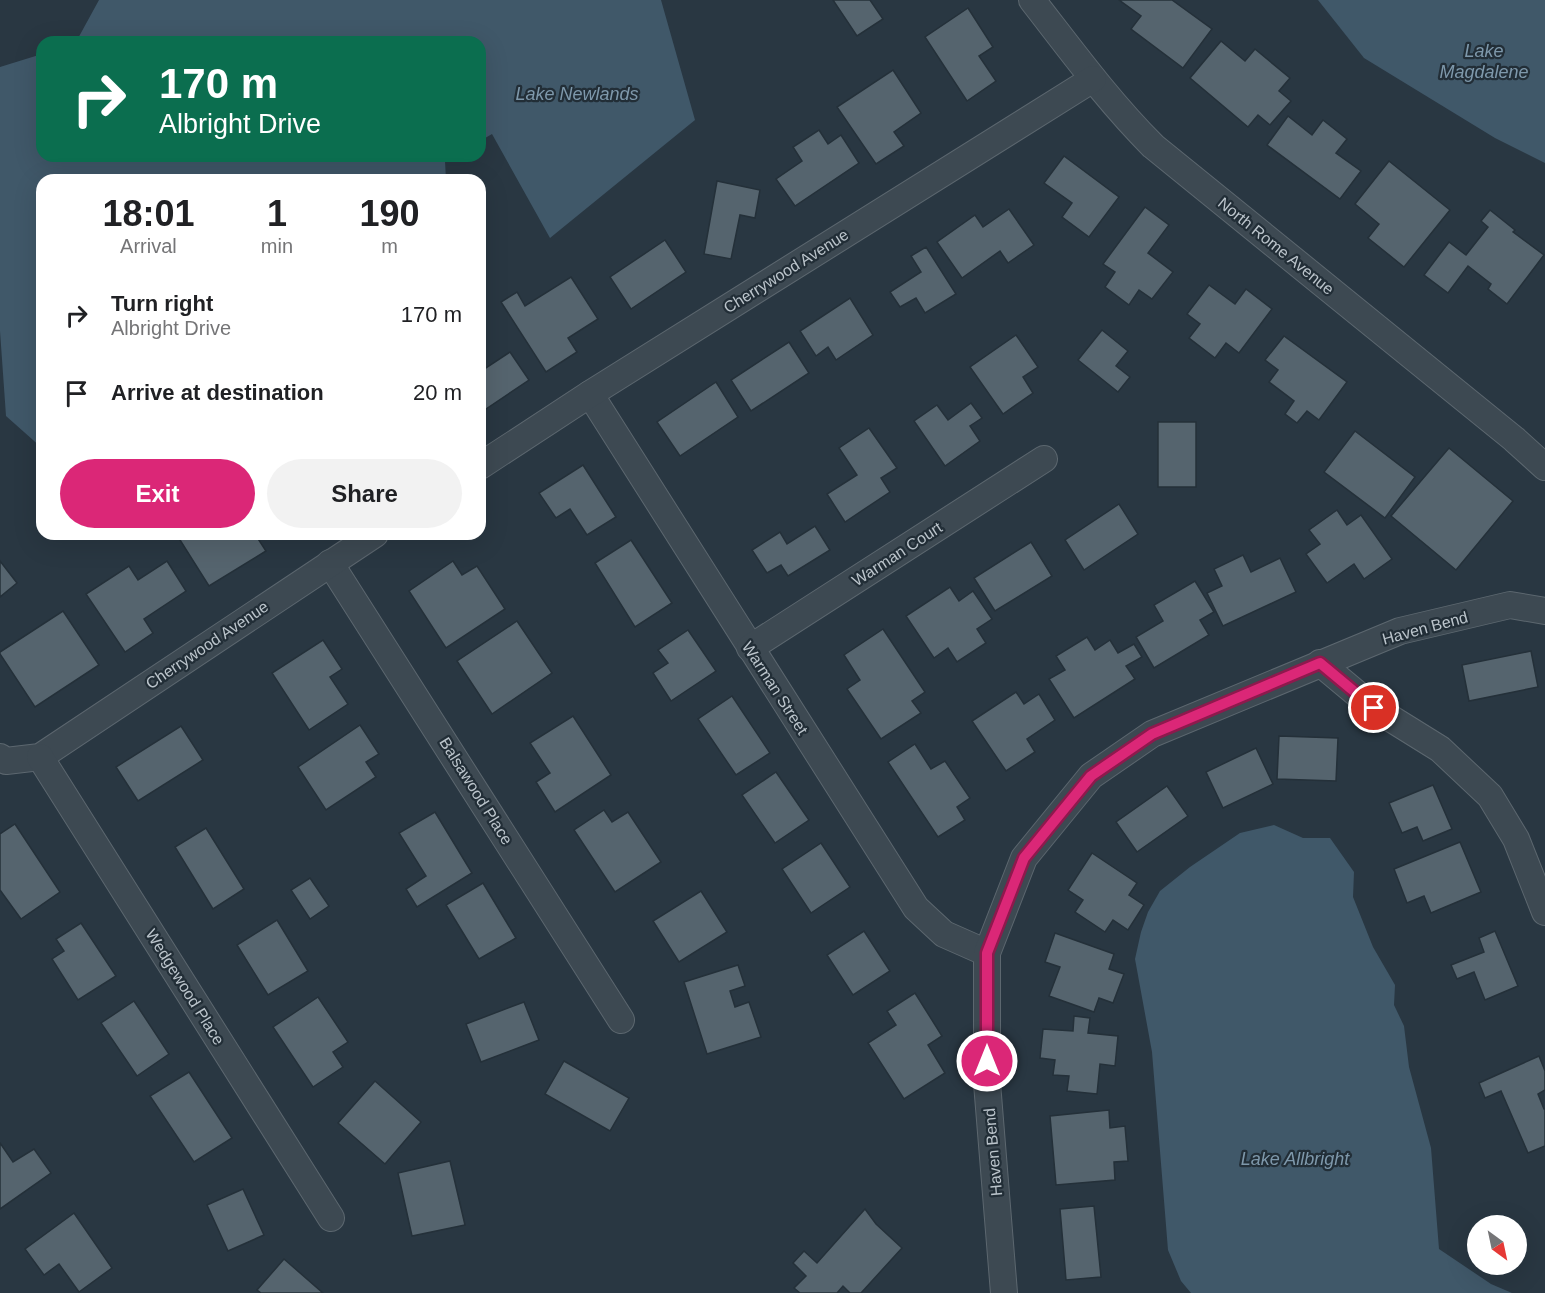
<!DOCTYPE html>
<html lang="en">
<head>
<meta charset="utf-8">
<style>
	:root { --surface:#fff; --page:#f2f2f2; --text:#202124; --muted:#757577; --accent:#db2777 }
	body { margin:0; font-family:Arial,sans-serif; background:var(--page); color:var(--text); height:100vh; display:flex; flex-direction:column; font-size:22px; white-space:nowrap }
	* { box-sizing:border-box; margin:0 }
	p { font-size:20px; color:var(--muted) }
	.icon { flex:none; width:33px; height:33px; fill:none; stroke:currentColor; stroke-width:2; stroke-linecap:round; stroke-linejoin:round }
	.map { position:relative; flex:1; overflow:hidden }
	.details { position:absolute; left:36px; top:174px; width:450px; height:366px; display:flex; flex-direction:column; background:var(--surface); border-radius:18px; box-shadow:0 6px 24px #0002 }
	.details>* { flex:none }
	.hud { position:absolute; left:36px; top:36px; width:450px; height:126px; border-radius:18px; box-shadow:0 6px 24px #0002; background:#0b6e4f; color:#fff; overflow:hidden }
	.needle { width:39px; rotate:147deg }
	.tools { position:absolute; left:1467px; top:1215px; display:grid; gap:12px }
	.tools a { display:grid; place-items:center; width:60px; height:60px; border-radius:50%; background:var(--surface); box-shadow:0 6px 24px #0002; font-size:30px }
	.pin { position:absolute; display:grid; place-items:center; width:51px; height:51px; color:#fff; margin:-26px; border:3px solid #fff; border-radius:50%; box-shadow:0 2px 6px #0007 }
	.me { position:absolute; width:66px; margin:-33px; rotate:0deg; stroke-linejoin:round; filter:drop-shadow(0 0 4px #0008) }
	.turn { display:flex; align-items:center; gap:21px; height:126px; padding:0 24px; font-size:27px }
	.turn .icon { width:78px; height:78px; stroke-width:2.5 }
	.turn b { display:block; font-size:42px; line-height:51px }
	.eta { display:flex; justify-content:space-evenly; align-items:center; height:102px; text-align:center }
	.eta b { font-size:36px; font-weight:700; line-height:42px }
	.primary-button { display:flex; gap:12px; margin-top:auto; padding:12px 24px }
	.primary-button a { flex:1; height:69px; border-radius:36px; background:var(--accent); color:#fff; font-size:24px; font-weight:700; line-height:69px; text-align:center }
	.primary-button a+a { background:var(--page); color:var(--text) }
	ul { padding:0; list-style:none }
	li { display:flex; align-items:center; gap:18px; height:78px; padding:0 24px }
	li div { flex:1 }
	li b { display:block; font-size:22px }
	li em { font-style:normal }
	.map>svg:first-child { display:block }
	.water { fill:#405869 }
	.building { fill:#55646e; stroke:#243039; stroke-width:1.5 }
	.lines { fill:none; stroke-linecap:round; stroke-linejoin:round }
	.minor-casing { stroke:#5c676f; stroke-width:28 }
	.minor { stroke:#3d4952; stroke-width:26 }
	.route-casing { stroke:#8e194d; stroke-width:15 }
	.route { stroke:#db2777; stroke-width:10 }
	.labels { text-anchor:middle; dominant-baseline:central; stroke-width:4.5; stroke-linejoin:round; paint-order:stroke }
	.street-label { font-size:16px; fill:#bbc4cb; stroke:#222e37 }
	.water-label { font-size:18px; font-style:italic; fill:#7e98ab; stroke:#222e37 }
</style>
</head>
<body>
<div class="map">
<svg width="1545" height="1293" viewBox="0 0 1545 1293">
	<rect width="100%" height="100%" fill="#293742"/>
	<g class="water">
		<path d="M99 0H661L695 120 550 238 492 134 480 141V42H76Z"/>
		<path d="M1318 0H1545V163L1495 138 1364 58Z"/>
		<path d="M42 54V156H454L445 161 446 180H42V448L6 416 0 331V67Z"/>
		<path d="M1274 825 1303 838H1330L1354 872 1353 897 1373 947 1395 985 1394 1005 1404 1026 1409 1067 1431 1148 1439 1249 1491 1284 1512 1293H1191L1181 1281 1168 1250 1152 1052 1135 959 1141 932 1148 912 1160 891 1190 867 1240 833Z"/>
	</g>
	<g class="building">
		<path d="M833 0H870L883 19 857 36Z"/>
		<path d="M1119 0H1172L1212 29 1183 68 1131 29 1141 16Z"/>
		<path d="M968 8 993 47 979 56 996 81 967 101 925 37Z"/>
		<path d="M1221 41 1245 61 1255 49 1290 78 1279 91 1291 101 1270 125 1258 115 1248 127 1190 78Z"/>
		<path d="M893 70 921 113 894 132 904 146 876 164 837 107Z"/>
		<path d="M1288 116 1312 135 1323 120 1347 139 1336 153 1361 171 1340 199 1267 145Z"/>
		<path d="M819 130 828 144 841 135 859 163 795 206 776 179 802 161 793 147Z"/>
		<path d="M1064 156 1119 197 1089 237 1062 217 1072 203 1044 183Z"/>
		<path d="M1389 161 1450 210 1404 267 1368 238 1379 224 1355 204Z"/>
		<path d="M717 181 760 190 755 218 740 215 731 259 704 254Z"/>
		<path d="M1145 207 1169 225 1148 253 1173 272 1152 299 1139 290 1129 305 1105 287 1115 272 1103 264Z"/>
		<path d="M1009 209 1034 245 1008 263 1000 251 962 278 937 242 975 215 983 227Z"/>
		<path d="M1490 210 1515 230 1513 232 1544 255 1507 304 1488 289 1491 284 1468 266 1448 293 1424 275 1449 242 1466 255 1488 227 1481 221Z"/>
		<path d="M665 240 686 272 631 309 610 277Z"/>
		<path d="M926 247 956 294 925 313 916 298 900 307 890 292 921 272 911 256Z"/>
		<path d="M571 277 598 319 568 338 577 352 546 372 501 302 517 292 525 306Z"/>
		<path d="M1209 285 1235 304 1246 289 1272 309 1239 353 1226 343 1215 358 1189 338 1200 324 1187 314Z"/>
		<path d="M850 298 873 335 836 360 828 347 816 356 800 331Z"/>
		<path d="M1102 330 1128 351 1116 366 1130 377 1118 392 1078 360Z"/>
		<path d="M1016 335 1038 367 1023 377 1033 393 1003 414 970 367Z"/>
		<path d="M1284 336 1347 382 1319 420 1307 411 1297 423 1285 414 1294 401 1269 382 1278 370 1265 360Z"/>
		<path d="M789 342 809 373 751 411 731 380Z"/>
		<path d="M510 352 529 380 480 413V372Z"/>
		<path d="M716 382 738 417 680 456 657 422Z"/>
		<path d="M971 403 982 418 970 426 980 441 945 466 914 421 937 405 948 420Z"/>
		<rect x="1158" y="422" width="38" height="65"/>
		<path d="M869 428 897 468 881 478 890 492 845 522 827 494 857 475 839 448Z"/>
		<path d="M1355 431 1415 477 1385 518 1324 472Z"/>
		<path d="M1449 448 1513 501 1456 570 1391 516Z"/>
		<path d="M583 465 616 517 587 535 570 509 556 518 539 493Z"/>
		<path d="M1119 504 1138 534 1084 570 1065 540Z"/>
		<path d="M1337 510 1347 525 1361 515 1392 559 1364 579 1354 564 1327 583 1306 554 1320 544 1309 530Z"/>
		<path d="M815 526 830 550 788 576 781 565 767 573 752 550 780 532 787 544Z"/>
		<path d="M190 534H255L266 551 209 586 180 540Z"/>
		<path d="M631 540 672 603 635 627 595 563Z"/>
		<path d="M1031 542 1052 576 995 611 974 578Z"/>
		<path d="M1243 555 1251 572 1280 558 1296 592 1223 626 1207 593 1222 586 1214 569Z"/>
		<path d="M0 561 17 583 0 597Z"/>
		<path d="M167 561 186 591 144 619 153 633 125 652 86 594 129 566 138 580Z"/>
		<path d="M453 561 462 575 477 566 505 609 446 648 409 591Z"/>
		<path d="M1195 581 1214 612 1200 620 1209 635 1154 668 1136 637 1163 621 1154 605Z"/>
		<path d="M950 587 959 601 973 591 992 619 977 629 986 643 957 662 948 648 934 658 906 616Z"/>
		<path d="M63 611 99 665 35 707 0 654V652Z"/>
		<path d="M517 621 552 673 492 714 457 661Z"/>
		<path d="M883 629 925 692 912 701 921 713 881 739 847 689 860 680 844 655Z"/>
		<path d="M688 630 716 671 671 701 653 673 668 663 658 650Z"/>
		<path d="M1087 637 1095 650 1110 640 1118 653 1134 644 1142 657 1126 666 1135 679 1074 718 1049 679 1065 670 1056 656Z"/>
		<path d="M323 640 342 669 330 677 348 704 309 730 272 673Z"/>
		<path d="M1531 651 1538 687 1469 701 1462 665Z"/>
		<path d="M1016 692 1024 704 1039 694 1055 720 1027 739 1035 752 1006 771 972 721Z"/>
		<path d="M732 696 770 753 736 775 698 719Z"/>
		<path d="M573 716 611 775 555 812 536 782 550 773 530 743Z"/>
		<path d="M360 725 379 754 366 762 376 777 326 810 298 767Z"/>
		<path d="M181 726 203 760 138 801 116 767Z"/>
		<path d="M1279 736 1338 738 1336 781 1277 779Z"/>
		<path d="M915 744 931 769 945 761 970 798 957 807 965 820 938 837 888 762Z"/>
		<path d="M1256 748 1273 784 1223 808 1206 772Z"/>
		<path d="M776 772 809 820 775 843 742 795Z"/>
		<path d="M1433 785 1452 829 1423 841 1417 827 1402 833 1389 803Z"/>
		<path d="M1167 786 1188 816 1137 852 1116 822Z"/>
		<path d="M604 810 612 822 628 812 661 862 615 892 574 830Z"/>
		<path d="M435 812 472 873 417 907 406 889 426 876 399 833Z"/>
		<path d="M15 824 60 892 21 919 0 890V834Z"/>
		<path d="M206 828 244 889 213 909 175 847Z"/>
		<path d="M1460 842 1481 892 1431 913 1424 896 1407 903 1394 869Z"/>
		<path d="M821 843 850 887 811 913 782 869Z"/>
		<path d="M1092 853 1137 883 1129 895 1144 905 1128 930 1113 920 1105 932 1075 912 1083 900 1068 890Z"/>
		<path d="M310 878 329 906 310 919 291 890Z"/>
		<path d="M483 883 516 938 479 959 446 905Z"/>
		<path d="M701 891 727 932 679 962 653 921Z"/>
		<path d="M277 920 308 971 268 995 237 945Z"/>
		<path d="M81 923 116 976 78 1000 52 959 64 951 56 939Z"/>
		<path d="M864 931 890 971 853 995 827 955Z"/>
		<path d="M1495 931 1518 986 1485 1000 1474 972 1457 979 1451 965 1484 952 1479 938Z"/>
		<path d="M1055 933 1114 954 1109 969 1124 974 1113 1003 1099 998 1094 1012 1049 996 1060 967 1045 962Z"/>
		<path d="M738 965 745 986 730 991 735 1007 749 1002 761 1037 707 1054 684 982Z"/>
		<path d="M915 993 942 1036 928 1045 945 1073 904 1099 868 1043 896 1025 887 1011Z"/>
		<path d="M318 997 348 1042 333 1052 343 1067 313 1087 273 1027Z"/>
		<path d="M134 1001 169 1054 137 1076 101 1023Z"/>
		<path d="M524 1002 539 1040 481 1062 466 1024Z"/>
		<path d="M1074 1016 1090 1018 1088 1033 1118 1036 1115 1066 1100 1064 1097 1094 1067 1091 1069 1076 1053 1075 1055 1060 1040 1058 1043 1029 1073 1031Z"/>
		<path d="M1539 1056 1545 1071V1090L1538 1094 1544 1109H1545V1146L1528 1153 1501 1091 1485 1098 1479 1083Z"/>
		<path d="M564 1061 629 1098 610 1131 545 1094Z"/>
		<path d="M189 1072 232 1138 194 1162 150 1096Z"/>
		<path d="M375 1081 421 1122 385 1164 338 1123Z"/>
		<path d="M1109 1110 1110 1128 1125 1126 1128 1161 1114 1162 1115 1180 1056 1185 1050 1116Z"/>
		<path d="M0 1143 13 1162 34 1149 51 1173 0 1209Z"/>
		<path d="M450 1161 465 1225 412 1236 398 1173Z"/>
		<path d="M243 1189 264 1235 228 1251 207 1205Z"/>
		<path d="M1094 1206 1101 1277 1066 1280 1060 1209Z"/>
		<path d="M865 1209 876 1224 902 1248 861 1293H850L843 1286 837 1293H800L794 1288 806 1276 793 1263 804 1251 817 1263Z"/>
		<path d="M74 1213 112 1268 79 1292 59 1264 44 1275 25 1249Z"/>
		<path d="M284 1259 323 1293H261L257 1290Z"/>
	</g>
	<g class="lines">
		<defs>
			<g id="minor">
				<path d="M1032 0C1071 50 1108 101 1153 146L1514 439 1545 467"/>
				<path d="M590 394 916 908 944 934 987 953"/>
				<path d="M480 466 590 394 1093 79"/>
				<path d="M330 563 621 1020"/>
				<path d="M750 648 1044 459"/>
				<path d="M1320 663 1374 708 1440 749 1490 796 1516 839 1545 912"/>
				<path d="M0 757 6 761 40 757 375 534"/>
				<path d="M40 757 331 1218"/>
				<path d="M1004 1293 987 1083V953L1024 858 1091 776 1152 734 1400 631 1510 605 1545 611"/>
			</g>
		</defs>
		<use href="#minor" class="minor-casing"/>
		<use href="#minor" class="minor"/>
	</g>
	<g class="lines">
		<defs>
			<path id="route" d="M987 1061V953L1024 858 1091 776 1152 734 1320 663 1374 708"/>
		</defs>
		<use href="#route" class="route-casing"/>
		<use href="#route" class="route"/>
	</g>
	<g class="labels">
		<g class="street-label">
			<text transform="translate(1276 246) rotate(39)">North Rome Avenue</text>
			<text transform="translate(786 271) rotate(-32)">Cherrywood Avenue</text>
			<text transform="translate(897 554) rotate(-33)">Warman Court</text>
			<text transform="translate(1425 628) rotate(-15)">Haven Bend</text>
			<text transform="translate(207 645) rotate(-34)">Cherrywood Avenue</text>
			<text transform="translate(775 688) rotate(57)">Warman Street</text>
			<text transform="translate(476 791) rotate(58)">Balsawood Place</text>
			<text transform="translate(185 987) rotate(58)">Wedgewood Place</text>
			<text transform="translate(993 1152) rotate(-95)">Haven Bend</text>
		</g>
		<g class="water-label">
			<text x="1484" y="51">Lake<tspan x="1484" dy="21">Magdalene</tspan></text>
			<text x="577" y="94">Lake Newlands</text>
			<text x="1295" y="1159">Lake Allbright</text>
		</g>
	</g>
</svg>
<div class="tools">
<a><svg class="needle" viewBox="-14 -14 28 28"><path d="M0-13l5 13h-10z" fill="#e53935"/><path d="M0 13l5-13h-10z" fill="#757577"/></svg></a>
</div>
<div class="pin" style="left:1374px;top:708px;background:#d93025"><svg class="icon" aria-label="arrive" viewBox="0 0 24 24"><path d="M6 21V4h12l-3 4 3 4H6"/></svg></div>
<svg class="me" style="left:987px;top:1061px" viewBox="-20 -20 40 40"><circle r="17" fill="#db2777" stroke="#fff" stroke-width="3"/><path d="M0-11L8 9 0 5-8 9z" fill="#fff"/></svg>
<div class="hud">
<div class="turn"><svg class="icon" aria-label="right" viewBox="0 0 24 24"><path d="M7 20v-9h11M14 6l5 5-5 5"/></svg><div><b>170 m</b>Albright Drive</div></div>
</div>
<section class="details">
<div class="eta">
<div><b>18:01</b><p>Arrival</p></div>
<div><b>1</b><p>min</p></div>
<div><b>190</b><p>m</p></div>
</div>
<ul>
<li><svg class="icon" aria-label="right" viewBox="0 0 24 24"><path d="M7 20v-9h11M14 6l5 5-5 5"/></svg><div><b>Turn right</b><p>Albright Drive</p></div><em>170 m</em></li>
<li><svg class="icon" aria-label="arrive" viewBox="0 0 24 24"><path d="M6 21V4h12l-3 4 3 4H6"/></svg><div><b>Arrive at destination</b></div><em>20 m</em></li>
</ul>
<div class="primary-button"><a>Exit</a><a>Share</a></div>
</section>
</div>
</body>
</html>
